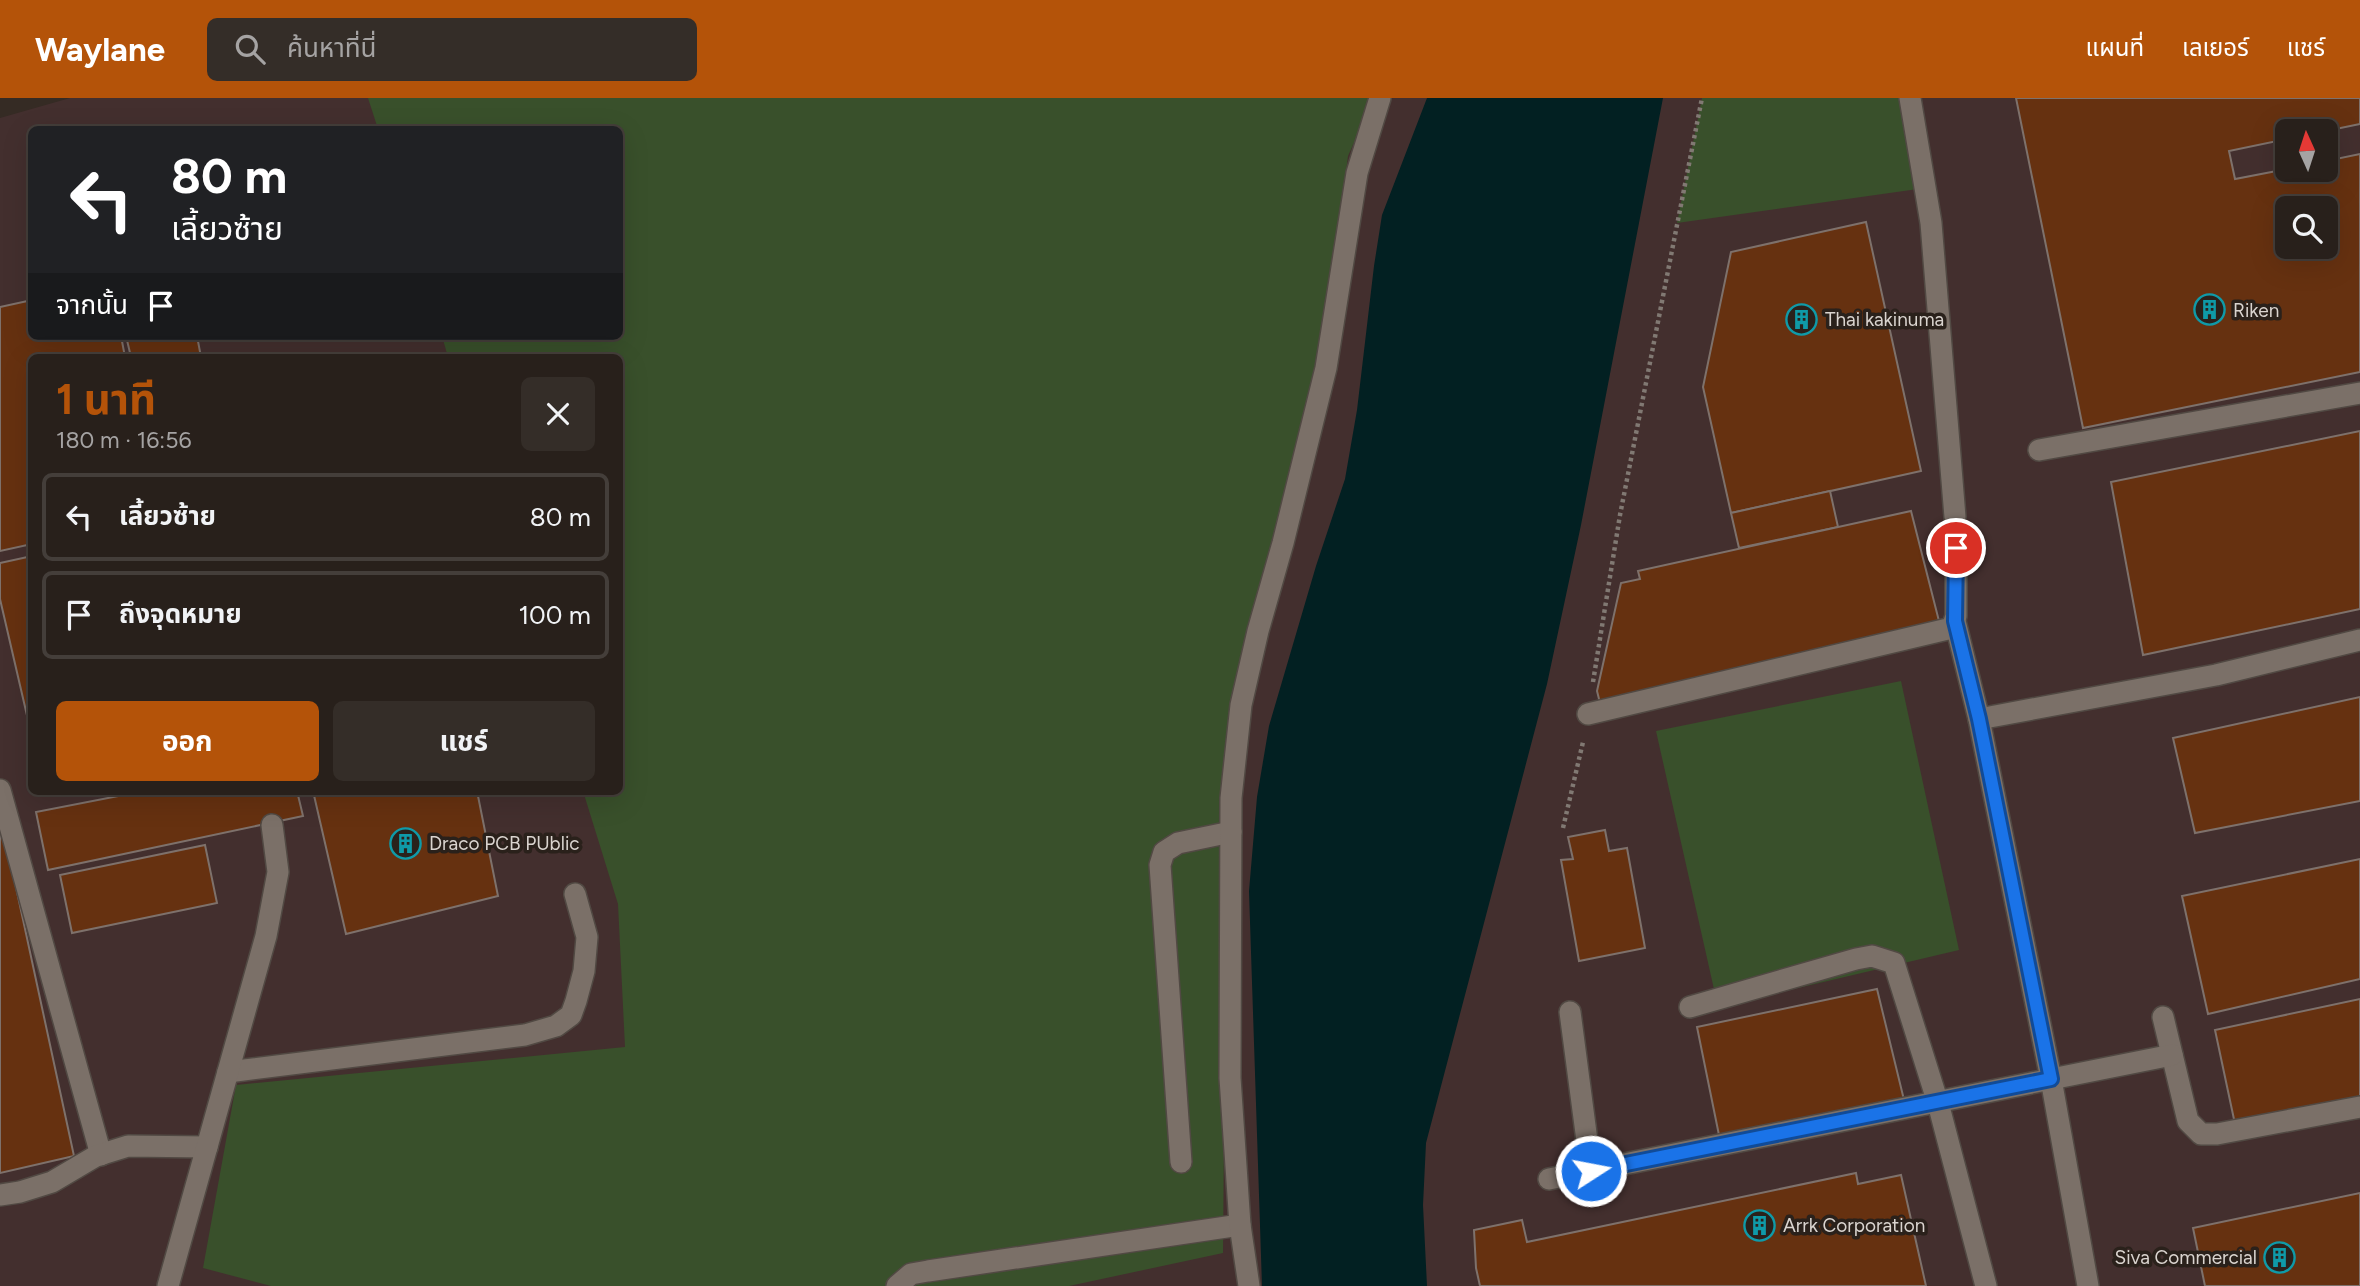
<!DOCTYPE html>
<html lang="th">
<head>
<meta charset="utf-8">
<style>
	:root { --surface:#28201b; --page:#342d28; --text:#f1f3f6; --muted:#a5a3a3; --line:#443e3a; --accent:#b45309 }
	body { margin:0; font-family:Figtree,"Noto Sans Thai",sans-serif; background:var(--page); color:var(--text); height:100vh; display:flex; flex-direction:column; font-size:26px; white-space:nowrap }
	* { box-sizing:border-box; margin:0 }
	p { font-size:23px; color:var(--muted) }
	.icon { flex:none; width:38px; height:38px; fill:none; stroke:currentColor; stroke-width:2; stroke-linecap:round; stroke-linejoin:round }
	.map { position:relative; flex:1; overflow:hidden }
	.side { position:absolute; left:28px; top:256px; width:595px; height:441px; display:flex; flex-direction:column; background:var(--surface); border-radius:10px; box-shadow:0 7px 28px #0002,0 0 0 2px var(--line) }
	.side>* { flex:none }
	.guide { position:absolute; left:28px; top:28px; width:595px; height:214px; border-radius:10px; box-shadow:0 7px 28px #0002,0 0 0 2px var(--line); background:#202124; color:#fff; overflow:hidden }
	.needle { width:46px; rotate:357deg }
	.fabs { position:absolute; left:2275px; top:21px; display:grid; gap:14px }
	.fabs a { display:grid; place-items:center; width:63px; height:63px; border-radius:10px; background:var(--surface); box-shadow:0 7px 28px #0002,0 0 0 2px var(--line); font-size:35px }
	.pin { position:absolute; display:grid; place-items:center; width:60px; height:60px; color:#fff; margin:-30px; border:4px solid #fff; border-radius:50%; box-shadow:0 2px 7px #0007 }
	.me { position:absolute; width:77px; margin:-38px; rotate:79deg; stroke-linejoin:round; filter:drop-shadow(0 0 5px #0008) }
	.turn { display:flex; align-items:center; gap:24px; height:147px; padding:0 28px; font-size:32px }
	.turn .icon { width:91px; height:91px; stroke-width:2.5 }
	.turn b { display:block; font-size:49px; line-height:60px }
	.then { display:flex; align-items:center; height:66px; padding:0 28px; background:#0003; gap:14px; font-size:26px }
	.round { display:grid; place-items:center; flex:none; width:74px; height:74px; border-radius:10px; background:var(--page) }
	.overview { display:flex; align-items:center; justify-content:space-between; height:119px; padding:0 28px }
	h1 { font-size:42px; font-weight:700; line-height:52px; color:var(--accent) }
	.primary-button { display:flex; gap:14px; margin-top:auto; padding:14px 28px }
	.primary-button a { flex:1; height:80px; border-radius:10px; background:var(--accent); color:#fff; font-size:28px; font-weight:700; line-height:80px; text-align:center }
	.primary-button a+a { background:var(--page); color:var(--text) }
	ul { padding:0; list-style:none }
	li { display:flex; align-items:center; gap:21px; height:88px; margin:0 14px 10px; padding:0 14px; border:4px solid var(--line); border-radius:10px }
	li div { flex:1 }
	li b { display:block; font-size:26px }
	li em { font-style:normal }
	header { display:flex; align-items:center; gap:42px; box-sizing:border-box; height:98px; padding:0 35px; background:var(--accent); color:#fff }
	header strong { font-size:33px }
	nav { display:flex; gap:38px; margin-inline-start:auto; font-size:24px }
	.search { width:490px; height:63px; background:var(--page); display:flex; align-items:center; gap:18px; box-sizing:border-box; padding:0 24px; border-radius:10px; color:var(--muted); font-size:26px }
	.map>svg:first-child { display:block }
	.industrial { fill:#432f2e; fill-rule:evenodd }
	.green { fill:#39502b }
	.water { fill:#022022 }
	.building { fill:#663110; stroke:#7e716b; stroke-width:2; fill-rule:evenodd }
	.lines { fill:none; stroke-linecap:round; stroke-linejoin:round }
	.minor-tunnel { stroke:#4e443e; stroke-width:21; stroke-dasharray:21 10; stroke-linecap:butt }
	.minor-casing { stroke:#514943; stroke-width:24 }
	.path { stroke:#817973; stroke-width:4.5; stroke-dasharray:3.5 3.5; stroke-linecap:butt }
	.minor { stroke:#7b7068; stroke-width:21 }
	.route-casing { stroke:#114b97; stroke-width:18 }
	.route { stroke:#1a73e8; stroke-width:12 }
	.labels { text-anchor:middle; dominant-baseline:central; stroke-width:7; stroke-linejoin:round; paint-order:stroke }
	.poi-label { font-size:19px; fill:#dad4cf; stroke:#2a211b; text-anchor:start }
</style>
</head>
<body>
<header>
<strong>Waylane</strong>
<div class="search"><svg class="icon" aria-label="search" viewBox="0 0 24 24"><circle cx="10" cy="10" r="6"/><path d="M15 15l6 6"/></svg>ค้นหาที่นี่</div>
<nav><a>แผนที่</a><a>เลเยอร์</a><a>แชร์</a></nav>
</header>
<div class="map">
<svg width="2360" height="1188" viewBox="0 0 2360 1188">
	<rect width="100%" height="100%" fill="#352b24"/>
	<path class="industrial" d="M70 0H2360V1188H0V20ZM32 32H620V238H32ZM2287 33H2326V72H2287ZM2287 110H2326V149H2287ZM32 259H620V693H32Z"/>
	<g class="green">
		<path d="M368 0H1374L1348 58 1312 339 1227 673 1223 1155 1069 1188H271L203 1170 236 987 625 949 618 806 583 693H620V259H448L442 238H620V32L378 31Z"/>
		<path d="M1702 0H1912L1925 90 1677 125Z"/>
		<path d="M1901 583 1959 852 1718 909 1656 633Z"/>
	</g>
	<path class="water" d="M1427 0H1663L1581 427 1547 586 1426 1045 1423 1107 1427 1188H1262L1249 793 1257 699 1269 628 1316 468 1345 381 1357 312 1374 168 1382 117Z"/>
	<g class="building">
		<path d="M2016 0H2360V26L2326 33H2287V41L2229 53 2235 81 2287 71 2326 72V63L2360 56V274L2083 330ZM2287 110H2326V149H2287Z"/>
		<path d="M1866 124 1921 373 1731 415 1703 289 1731 154Z"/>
		<path d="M32 202V238H121L125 259H32V446L0 453V209Z"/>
		<path d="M126 238H197L201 259H131Z"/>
		<path d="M2360 333V511L2143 557 2111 384Z"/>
		<path d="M1830 393 1838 429 1739 450 1731 415Z"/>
		<path d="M1911 413 1940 527 1601 609 1597 593 1621 485 1640 481 1638 473Z"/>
		<path d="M32 458V639L0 501V465Z"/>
		<path d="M2360 599V703L2195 735 2173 640Z"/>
		<path d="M144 693H297L303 718 48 772 36 714Z"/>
		<path d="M313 693H477L498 798 346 836Z"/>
		<path d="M0 715 74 1058 0 1075Z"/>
		<path d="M1605 732 1609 753 1627 750 1645 850 1579 863 1561 762 1573 761 1568 739Z"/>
		<path d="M205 747 217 805 72 835 60 777Z"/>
		<path d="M2360 761V881L2208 916 2182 798Z"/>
		<path d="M1877 891 1905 1006 1720 1042 1697 929Z"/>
		<path d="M2360 901V1001L2235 1026 2215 932Z"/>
		<path d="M1856 1075 1858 1086 1901 1077 1926 1188H1480L1476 1170 1474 1132 1522 1122 1527 1144Z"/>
		<path d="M2360 1095V1188H2205L2193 1130Z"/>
	</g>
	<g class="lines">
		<path class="minor-tunnel" d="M1955 419 1956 450"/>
		<defs>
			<g id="minor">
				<path d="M1910 0 1931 125 1955 419"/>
				<path d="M2039 352 2360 295"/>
				<path d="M1955 523 1979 621 2051 981 2088 1188"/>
				<path d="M1588 616 1952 530 1956 518V450"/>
				<path d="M1979 621 2216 577 2360 542"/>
				<path d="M0 692 101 1057"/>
				<path d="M1690 909 1856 861 1872 858 1894 865 1938 1005 1986 1188"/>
				<path d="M1570 914 1591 1073"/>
				<path d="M2163 919 2188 1023 2201 1036H2217L2360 1009"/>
				<path d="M228 974 525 937 556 928 571 917 576 903 584 873 587 839 575 796"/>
				<path d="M1181 1064 1160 767 1164 754 1178 745 1231 734"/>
				<path d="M1549 1081 2172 957"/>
				<path d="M0 1097 20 1094 52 1084 96 1058 128 1048 207 1049"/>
				<path d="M168 1188 266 838 278 774 272 727"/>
				<path d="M897 1188 911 1176 928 1173 1240 1127"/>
				<path d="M1249 1188 1240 1127 1230 980 1231 700 1241 607 1258 533 1283 445 1326 270 1357 75 1380 0"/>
			</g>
		</defs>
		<use href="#minor" class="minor-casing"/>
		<g class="path">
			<path d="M1593 584 1620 417 1702 0"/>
			<path d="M1563 730 1583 644"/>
		</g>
		<use href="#minor" class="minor"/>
	</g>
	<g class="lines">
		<defs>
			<path id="route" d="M1591 1073 2051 981 1979 621 1955 523 1956 450"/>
		</defs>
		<use href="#route" class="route-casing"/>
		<use href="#route" class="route"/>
	</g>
	<defs>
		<symbol id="building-ring" viewBox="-11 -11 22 22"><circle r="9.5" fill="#2a211b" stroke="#0f9aa8" stroke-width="1.5"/><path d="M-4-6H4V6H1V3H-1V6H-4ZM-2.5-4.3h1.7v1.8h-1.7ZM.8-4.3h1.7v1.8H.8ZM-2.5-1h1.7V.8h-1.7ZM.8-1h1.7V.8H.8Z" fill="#0f9aa8"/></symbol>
	</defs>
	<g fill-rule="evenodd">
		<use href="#building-ring" x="2192" y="194" width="35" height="35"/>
		<use href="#building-ring" x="1784" y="204" width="35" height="35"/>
		<use href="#building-ring" x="388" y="728" width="35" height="35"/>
		<use href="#building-ring" x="1742" y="1110" width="35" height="35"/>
		<use href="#building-ring" x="2262" y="1142" width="35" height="35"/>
	</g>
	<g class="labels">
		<g class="poi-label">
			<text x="2233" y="212">Riken</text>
			<text x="1825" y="221">Thai kakinuma</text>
			<text x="429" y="745">Draco PCB PUblic</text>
			<text x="1783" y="1127">Arrk Corporation</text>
			<text x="2257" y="1159" text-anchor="end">Siva Commercial</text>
		</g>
	</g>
</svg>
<div class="fabs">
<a><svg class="needle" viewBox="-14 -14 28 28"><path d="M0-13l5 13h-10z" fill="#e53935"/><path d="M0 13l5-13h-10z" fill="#a5a3a3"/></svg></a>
<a><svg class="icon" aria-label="search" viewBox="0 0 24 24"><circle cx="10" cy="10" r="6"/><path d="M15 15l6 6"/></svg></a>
</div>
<div class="pin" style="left:1956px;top:450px;background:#d93025"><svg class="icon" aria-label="arrive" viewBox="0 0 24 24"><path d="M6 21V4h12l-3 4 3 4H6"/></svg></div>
<svg class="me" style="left:1591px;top:1073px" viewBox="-20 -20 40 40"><circle r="17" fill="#1a73e8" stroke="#fff" stroke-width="3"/><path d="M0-11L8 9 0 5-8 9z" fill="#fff"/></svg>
<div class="guide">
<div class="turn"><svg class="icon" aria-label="left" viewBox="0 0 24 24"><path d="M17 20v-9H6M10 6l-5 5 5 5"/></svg><div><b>80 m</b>เลี้ยวซ้าย</div></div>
<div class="then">จากนั้น<svg class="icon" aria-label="arrive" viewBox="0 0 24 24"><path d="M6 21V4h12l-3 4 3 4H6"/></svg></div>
</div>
<section class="side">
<div class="overview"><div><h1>1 นาที</h1><p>180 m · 16:56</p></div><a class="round"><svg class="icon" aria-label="close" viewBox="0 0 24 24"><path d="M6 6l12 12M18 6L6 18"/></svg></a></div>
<ul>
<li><svg class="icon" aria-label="left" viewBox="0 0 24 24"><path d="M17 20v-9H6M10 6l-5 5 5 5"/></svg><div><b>เลี้ยวซ้าย</b></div><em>80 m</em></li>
<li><svg class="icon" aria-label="arrive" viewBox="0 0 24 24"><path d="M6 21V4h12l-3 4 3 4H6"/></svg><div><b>ถึงจุดหมาย</b></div><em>100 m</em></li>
</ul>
<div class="primary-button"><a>ออก</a><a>แชร์</a></div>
</section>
</div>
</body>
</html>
